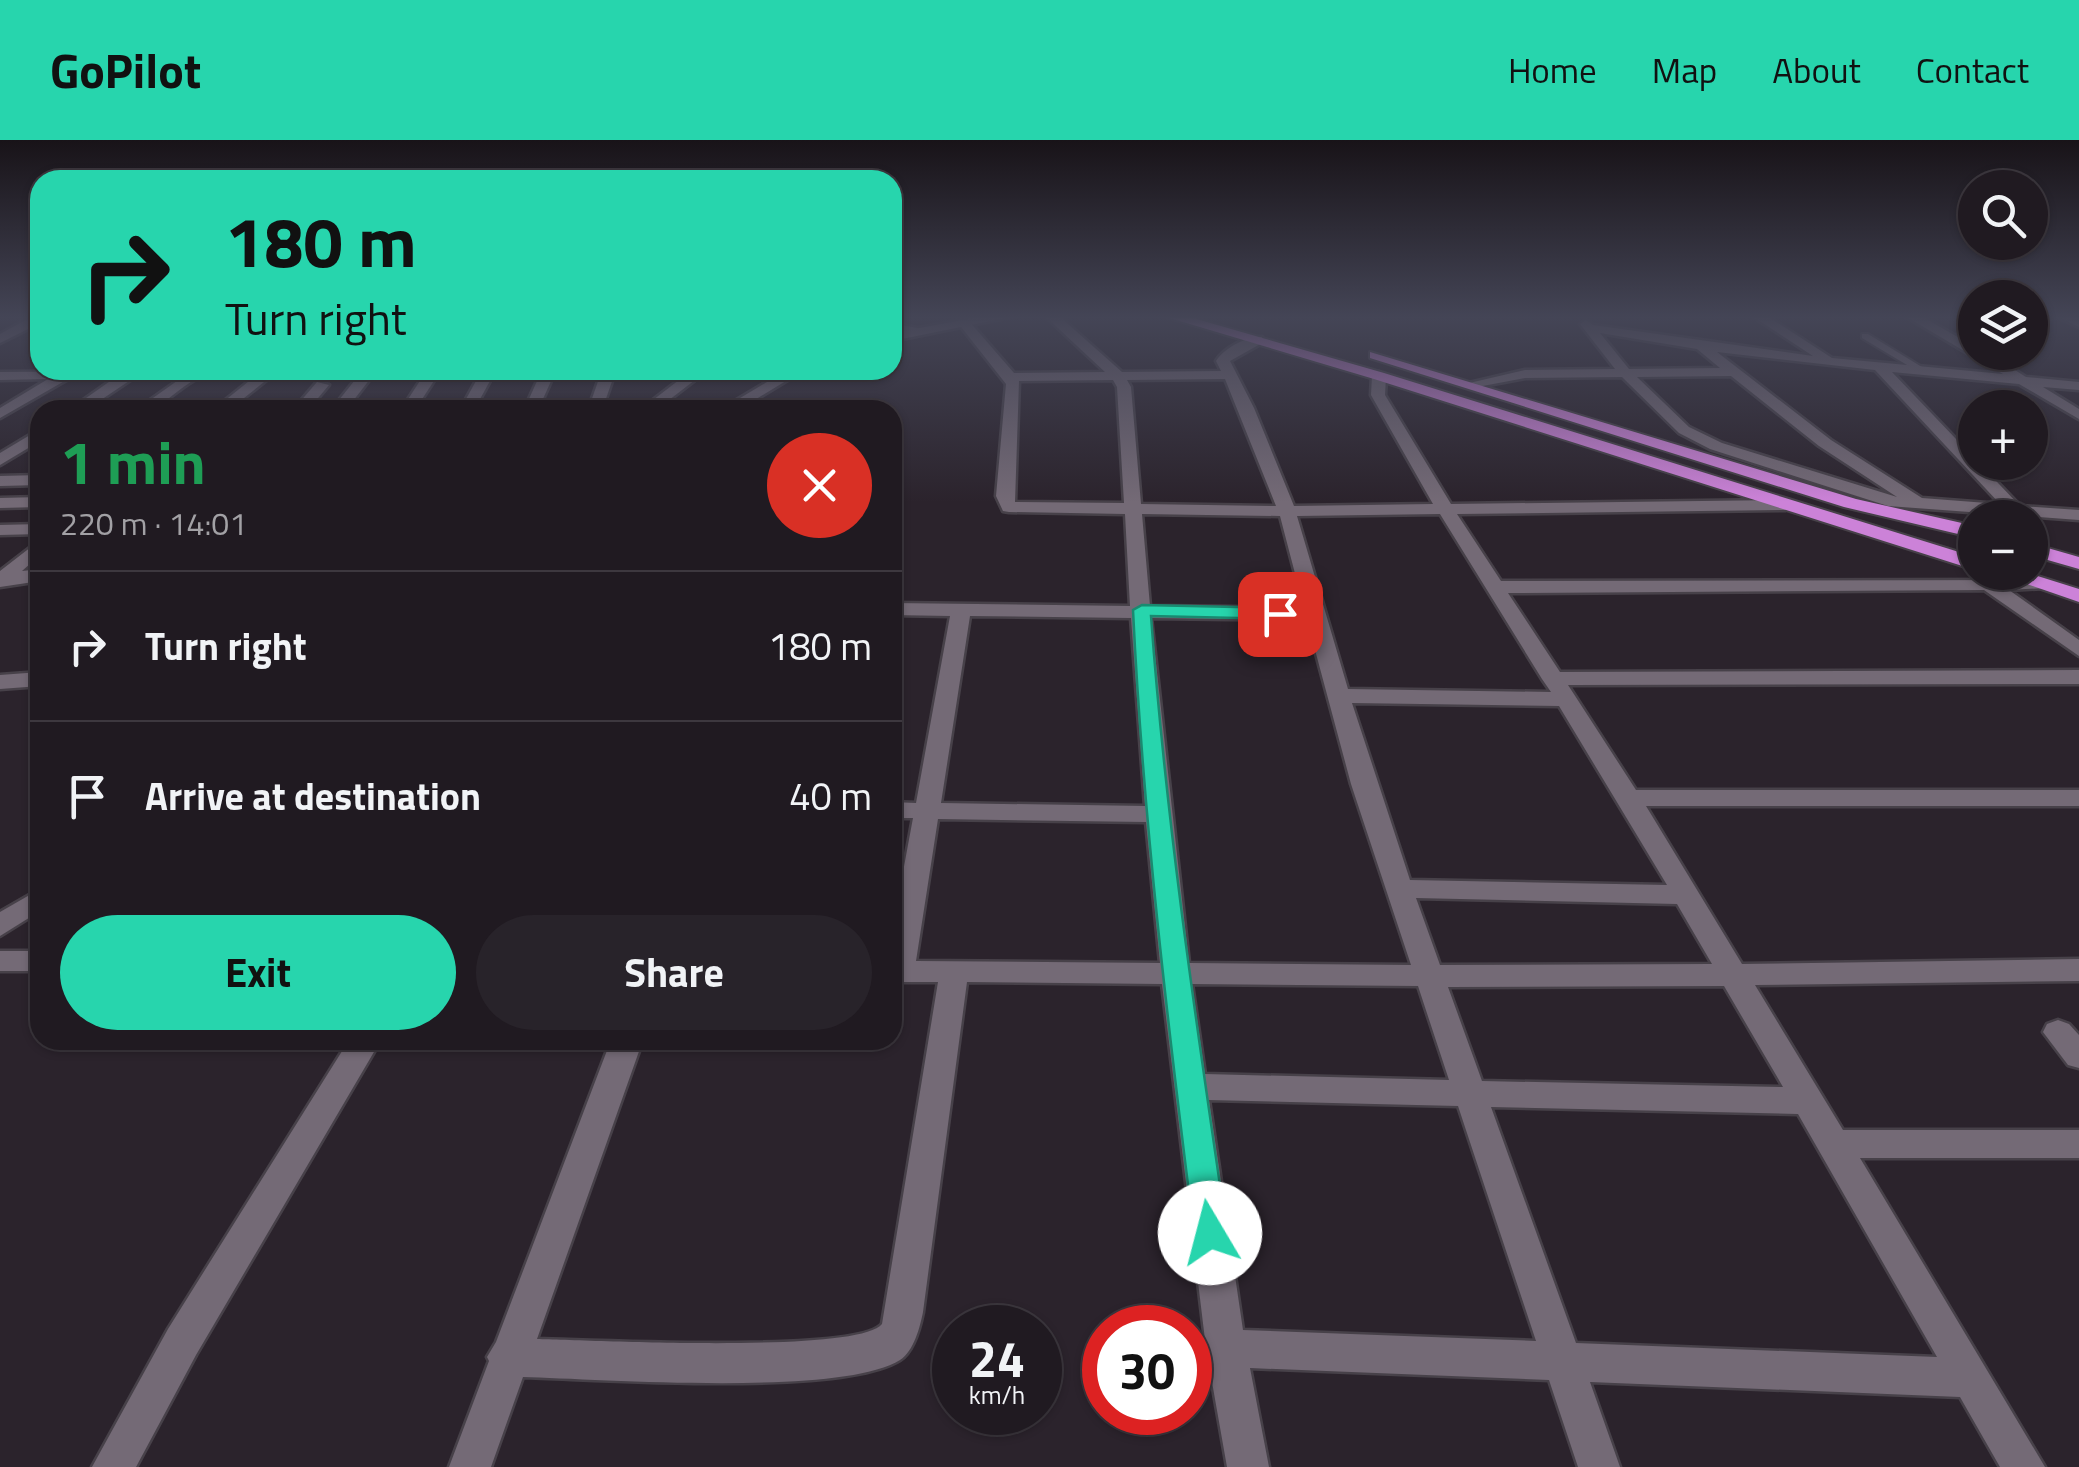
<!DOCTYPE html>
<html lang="en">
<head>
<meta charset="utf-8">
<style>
	:root { --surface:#201a21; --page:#28232a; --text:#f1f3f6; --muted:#a2a1a5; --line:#3d383f; --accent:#27d5ad }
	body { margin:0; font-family:"Titillium Web",sans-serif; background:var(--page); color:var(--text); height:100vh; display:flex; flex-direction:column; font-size:38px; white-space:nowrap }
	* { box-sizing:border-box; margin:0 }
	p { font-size:32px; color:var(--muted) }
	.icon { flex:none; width:55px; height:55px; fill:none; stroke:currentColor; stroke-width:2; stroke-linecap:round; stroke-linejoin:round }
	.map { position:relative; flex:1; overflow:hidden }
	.sheet { position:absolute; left:30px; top:260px; width:872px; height:650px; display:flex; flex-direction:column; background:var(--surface); border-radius:30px; box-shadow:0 2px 8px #0004,0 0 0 2px var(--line) }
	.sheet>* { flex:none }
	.top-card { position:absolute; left:30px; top:30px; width:872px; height:210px; border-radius:30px; box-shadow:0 2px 8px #0004,0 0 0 2px var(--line); background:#27d5ad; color:#111; overflow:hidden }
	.controls { position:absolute; left:1958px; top:30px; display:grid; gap:20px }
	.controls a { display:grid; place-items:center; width:90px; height:90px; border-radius:50%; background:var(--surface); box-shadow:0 2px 8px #0004,0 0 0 2px var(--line); font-size:50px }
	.speed { position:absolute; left:932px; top:1165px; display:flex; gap:20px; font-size:50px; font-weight:700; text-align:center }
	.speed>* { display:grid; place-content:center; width:130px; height:130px; border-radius:50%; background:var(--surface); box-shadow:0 2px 8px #0004,0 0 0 2px var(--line); line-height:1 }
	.speed small { font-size:25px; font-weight:400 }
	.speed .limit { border:15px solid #d22; background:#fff; color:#111 }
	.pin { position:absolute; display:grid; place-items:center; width:85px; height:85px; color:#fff; margin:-42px; border-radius:20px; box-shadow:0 5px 15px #0006 }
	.me { position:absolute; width:110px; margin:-55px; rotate:352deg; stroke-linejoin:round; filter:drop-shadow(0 0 8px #0008) }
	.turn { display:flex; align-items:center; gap:35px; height:210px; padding:0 30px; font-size:45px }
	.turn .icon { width:130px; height:130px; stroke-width:2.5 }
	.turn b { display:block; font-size:70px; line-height:85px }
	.round { display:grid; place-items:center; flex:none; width:105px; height:105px; border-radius:52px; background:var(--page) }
	.overview { display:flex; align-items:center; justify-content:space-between; height:170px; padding:0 30px }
	h1 { font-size:60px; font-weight:700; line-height:75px; color:#1e9e55 }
	.primary-button { display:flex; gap:20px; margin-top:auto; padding:20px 30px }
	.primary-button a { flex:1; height:115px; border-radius:60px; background:var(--accent); color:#111; font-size:40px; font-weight:700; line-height:115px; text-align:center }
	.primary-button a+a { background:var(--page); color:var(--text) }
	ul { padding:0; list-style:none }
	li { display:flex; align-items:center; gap:30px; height:150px; padding:0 30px; border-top:2px solid var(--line) }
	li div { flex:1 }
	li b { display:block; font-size:38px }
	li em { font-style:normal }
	header { display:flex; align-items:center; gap:60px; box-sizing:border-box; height:140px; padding:0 50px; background:var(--accent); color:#111 }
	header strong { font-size:48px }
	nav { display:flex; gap:55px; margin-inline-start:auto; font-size:35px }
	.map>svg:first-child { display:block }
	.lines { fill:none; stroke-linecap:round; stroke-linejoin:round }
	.service-casing { stroke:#474149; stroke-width:4 }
	.minor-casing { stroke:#474149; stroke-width:5 }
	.tertiary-casing { stroke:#474149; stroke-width:5 }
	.trunk-casing { stroke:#474149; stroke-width:4 }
	.service { fill:#746a76; fill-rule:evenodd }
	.minor { fill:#746a76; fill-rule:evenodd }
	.tertiary { fill:#746a76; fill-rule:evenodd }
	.trunk { fill:#cc82d8; fill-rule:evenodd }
	.route { fill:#27d5ad; stroke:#198a70; stroke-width:2.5 }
</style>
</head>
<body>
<header>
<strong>GoPilot</strong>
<nav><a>Home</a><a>Map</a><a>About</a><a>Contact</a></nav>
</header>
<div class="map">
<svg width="2079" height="1327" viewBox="0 0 2079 1327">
	<rect width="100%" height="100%" fill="#2b232c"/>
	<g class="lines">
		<defs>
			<path id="service" d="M1862 194H1868L1930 232 1922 234 1862 198Z"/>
			<g id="minor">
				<path d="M33 176H40V183L0 203V194Z"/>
				<path d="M1045 176H1059L1122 232 1221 231 1216 221C1224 208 1247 196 1262 197V203L1230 221 1254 268 1294 366 1433 364 1371 255 1372 236 1379 232 1386 236 1385 255 1451 364 1785 360 1794 365 1785 370 1457 374 1501 441 2045 440V448L2009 450 2079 500V516L1984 450 1508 453 1560 532 2079 530V544L1568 545 1636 650H2079V666H1646L1742 824 2079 819V841L1755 845 1843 990H2079V1018H1860L2045 1327H2000L1960 1257 1590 1242 1620 1327H1578L1549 1240 1250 1228 1269 1327H1227L1206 1208 1162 844 967 842 923 1172C920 1187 914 1211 900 1220 841 1257 601 1239 523 1237L491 1327H449L489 1221 487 1217 496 1202 611 900H643L537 1199C588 1200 858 1214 882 1184L938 842H892V791L913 678H892V662L916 663 950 476 892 475V463L1130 466 1125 374 1009 372 1003 371 996 356 1006 244 958 183 968 180 1014 233 1105 232ZM1225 239 1276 366 1141 364 1131 247 1127 240ZM1113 240 1117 247 1124 363 1015 362 1019 241ZM1142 374 1280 376 1304 468 1150 466ZM1440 374 1542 539 1551 552 1348 549 1297 376ZM970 476 1131 478 1145 666 941 663ZM1151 478 1307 480 1351 644 1411 825 1189 823ZM1352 563 1559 566 1667 745 1410 740ZM938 679 1146 682 1160 823 916 821ZM1416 758 1677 764 1712 824 1440 825ZM1192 844 1418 846 1449 940 1205 934ZM1724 846 1783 947 1482 941 1448 847ZM1209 960 1458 966 1536 1201 1243 1190ZM1491 967 1798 974 1937 1217 1576 1203Z"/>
				<path d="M1752 176H1767L1832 218 2003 234 1905 176H1921L1975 207V212H1986L2026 237 2079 242V250L2043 247 2079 269V279L2019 244 1892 232 2020 366 2079 370V380L1888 366 1710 309 1679 293 1622 237 1525 238 1472 248 1465 244 1525 230 1615 229 1580 184 1586 180 1593 185 1813 216ZM1600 193 1697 209 1720 228 1629 229ZM1717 212 1875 230 2000 364 1922 358 1831 300ZM1731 236 1819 306 1897 357 1722 303 1689 287 1637 237Z"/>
				<path d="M2060 176 2079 178V187L2062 179Z"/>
				<path d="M892 183 927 190 921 194 892 191Z"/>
				<path d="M256 230C240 240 217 229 200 237 176 248 164 270 136 270L184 236 135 237 86 270H69L116 237 68 239 0 278V268L48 239 0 240V232Z"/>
				<path d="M263 230H279L229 270H213Z"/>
				<path d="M363 230H377L346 270H331Z"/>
				<path d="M427 230H441L415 270H401Z"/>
				<path d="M482 230H496L474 270H460Z"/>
				<path d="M542 230H556L538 270H524Z"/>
				<path d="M602 230H616L602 270H588Z"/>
				<path d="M692 230H708L656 270H640Z"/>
				<path d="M317 242 329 245 308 270H293Z"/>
				<path d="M40 289V301L0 325V313Z"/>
				<path d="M40 335V345L0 346V336Z"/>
				<path d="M40 384V394L0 395V385Z"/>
				<path d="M40 400V415L22 431 40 429V441L0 447V431Z"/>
				<path d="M40 532V546L0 549V535Z"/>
				<rect x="0" y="811" width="40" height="20"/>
				<path d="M2058 880 2069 884 2079 895V928L2068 925 2043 892 2047 884Z"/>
				<path d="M349 900H381L196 1215 136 1327H92L168 1189Z"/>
			</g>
			<g id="tertiary">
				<path d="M985 176H1015L892 201V193Z"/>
				<path d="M787 230H804L738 270H720Z"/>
				<path d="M40 357V367L0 368V358Z"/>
				<path d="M40 749V771L0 796V772Z"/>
			</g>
			<g id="trunk">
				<path d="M1163 176H1186L1384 233 1975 417V430L1374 239Z"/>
				<path d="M1370 212 1856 359 1975 386V398L1844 367 1370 218Z"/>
				<path d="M2030 403 2079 417V429L2030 415Z"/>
				<path d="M1992 432H2025L2079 449V462Z"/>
			</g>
		</defs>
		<use href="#service" class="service-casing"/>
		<use href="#minor" class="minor-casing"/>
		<use href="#tertiary" class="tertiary-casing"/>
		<use href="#trunk" class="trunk-casing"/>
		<use href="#service" class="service"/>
		<use href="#minor" class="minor"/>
		<use href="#tertiary" class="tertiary"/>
		<use href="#trunk" class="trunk"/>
	</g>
	<linearGradient id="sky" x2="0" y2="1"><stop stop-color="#181318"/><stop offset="0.49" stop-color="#444556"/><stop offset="1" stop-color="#444556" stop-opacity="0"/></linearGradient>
	<rect width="2079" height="362" fill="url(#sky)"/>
	<path class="route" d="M1142 465 1280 468 1290 474 1280 479 1151 476C1166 683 1197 888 1227 1093L1222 1104 1210 1108 1199 1104 1194 1093C1168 886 1143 679 1133 470Z"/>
</svg>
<div class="controls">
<a><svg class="icon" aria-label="search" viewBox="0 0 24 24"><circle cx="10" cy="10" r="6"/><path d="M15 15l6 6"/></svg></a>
<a><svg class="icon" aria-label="layers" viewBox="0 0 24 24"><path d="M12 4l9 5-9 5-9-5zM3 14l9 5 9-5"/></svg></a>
<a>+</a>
<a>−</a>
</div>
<div class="speed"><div>24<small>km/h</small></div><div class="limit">30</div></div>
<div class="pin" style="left:1280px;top:474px;background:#d93025"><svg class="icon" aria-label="arrive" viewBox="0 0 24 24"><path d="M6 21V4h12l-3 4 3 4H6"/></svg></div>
<svg class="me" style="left:1210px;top:1093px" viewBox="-20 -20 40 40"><circle r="19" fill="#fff"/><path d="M0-13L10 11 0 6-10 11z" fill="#27d5ad"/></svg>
<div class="top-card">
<div class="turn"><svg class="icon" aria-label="right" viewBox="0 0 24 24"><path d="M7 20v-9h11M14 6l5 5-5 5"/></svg><div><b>180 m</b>Turn right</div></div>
</div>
<section class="sheet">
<div class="overview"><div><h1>1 min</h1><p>220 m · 14:01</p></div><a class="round" style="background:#d93025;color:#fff"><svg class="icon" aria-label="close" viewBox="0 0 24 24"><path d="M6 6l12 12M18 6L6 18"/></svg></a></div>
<ul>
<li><svg class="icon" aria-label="right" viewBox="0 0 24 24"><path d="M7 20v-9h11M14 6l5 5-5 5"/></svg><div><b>Turn right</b></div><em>180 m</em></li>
<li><svg class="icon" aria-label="arrive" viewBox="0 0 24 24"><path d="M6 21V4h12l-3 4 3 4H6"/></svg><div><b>Arrive at destination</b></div><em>40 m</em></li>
</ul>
<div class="primary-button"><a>Exit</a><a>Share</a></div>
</section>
</div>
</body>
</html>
